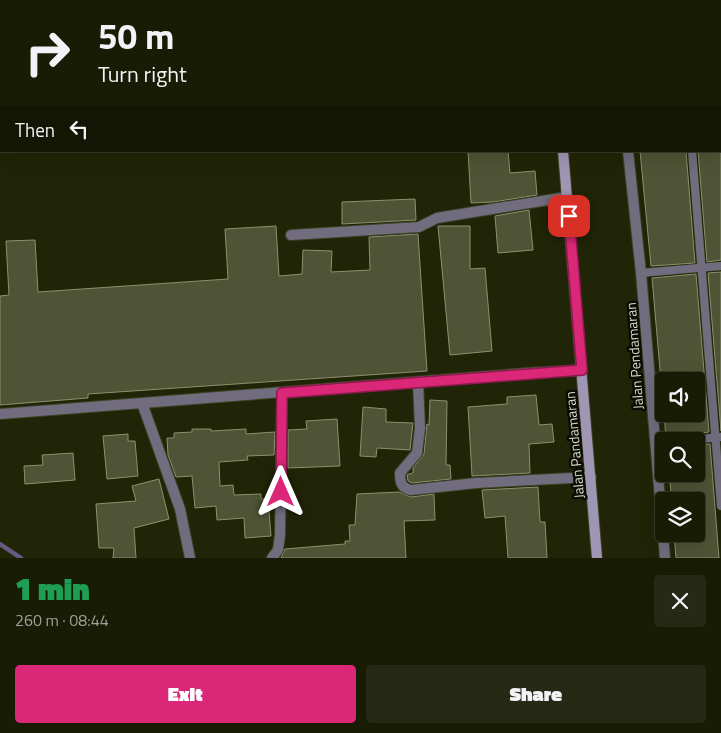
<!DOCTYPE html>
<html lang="en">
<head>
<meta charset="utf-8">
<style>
	:root { --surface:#191c05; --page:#262913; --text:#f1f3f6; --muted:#9fa19a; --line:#373a27; --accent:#db2777 }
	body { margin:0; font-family:"Titillium Web",sans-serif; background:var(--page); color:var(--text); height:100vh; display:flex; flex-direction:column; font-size:19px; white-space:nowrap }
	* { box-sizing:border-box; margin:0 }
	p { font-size:16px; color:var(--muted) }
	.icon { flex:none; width:28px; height:28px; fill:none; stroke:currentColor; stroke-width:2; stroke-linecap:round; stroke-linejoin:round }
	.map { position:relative; height:558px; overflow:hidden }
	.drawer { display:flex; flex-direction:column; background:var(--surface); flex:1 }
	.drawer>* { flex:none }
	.top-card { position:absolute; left:0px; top:0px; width:721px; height:152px; box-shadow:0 5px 20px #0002,0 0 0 1px var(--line); background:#191c05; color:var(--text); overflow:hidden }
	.tools { position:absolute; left:655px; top:372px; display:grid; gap:10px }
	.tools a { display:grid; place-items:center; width:50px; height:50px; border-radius:5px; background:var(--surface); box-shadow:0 5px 20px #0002,0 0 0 1px var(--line); font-size:25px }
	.pin { position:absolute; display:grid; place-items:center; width:42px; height:42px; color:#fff; margin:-21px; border-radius:10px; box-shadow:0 2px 8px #0006 }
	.me { position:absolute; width:55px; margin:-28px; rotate:0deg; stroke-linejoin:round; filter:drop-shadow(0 0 4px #0008) }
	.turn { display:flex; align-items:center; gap:18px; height:105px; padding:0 15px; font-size:22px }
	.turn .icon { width:65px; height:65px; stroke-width:2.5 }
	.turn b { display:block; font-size:35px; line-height:42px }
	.then { display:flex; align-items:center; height:48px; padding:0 15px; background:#0003; gap:10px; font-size:19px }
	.round { display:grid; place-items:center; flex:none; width:52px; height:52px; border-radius:5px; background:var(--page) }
	.head { display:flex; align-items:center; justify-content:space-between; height:85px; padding:0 15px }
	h1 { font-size:30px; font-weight:800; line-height:38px; color:#1e9e55 }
	.cta { display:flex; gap:10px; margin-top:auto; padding:10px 15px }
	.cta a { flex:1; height:58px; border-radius:5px; background:var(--accent); color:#fff; font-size:20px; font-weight:800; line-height:58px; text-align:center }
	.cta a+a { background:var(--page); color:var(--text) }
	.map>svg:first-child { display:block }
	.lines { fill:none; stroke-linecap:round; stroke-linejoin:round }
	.stream { stroke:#675a81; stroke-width:4.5 }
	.building { fill:#4e5435; stroke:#8b9170 }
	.lane-casing { stroke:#3e4226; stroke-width:9 }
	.street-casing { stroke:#3e4226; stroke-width:12 }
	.secondary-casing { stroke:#3e4226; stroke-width:12 }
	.lane { stroke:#716c7e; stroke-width:8 }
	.street { stroke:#716c7e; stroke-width:10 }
	.secondary { stroke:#9f96b3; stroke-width:10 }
	.route-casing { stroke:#8e194d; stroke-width:12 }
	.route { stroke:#db2777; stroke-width:9 }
	.labels { text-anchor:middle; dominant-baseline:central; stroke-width:5; stroke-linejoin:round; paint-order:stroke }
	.street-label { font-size:14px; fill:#d5d9c7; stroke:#0b0d03 }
</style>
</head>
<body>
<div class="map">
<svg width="721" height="558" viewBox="0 0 721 558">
	<rect width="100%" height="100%" fill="#212507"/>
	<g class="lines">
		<path class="stream" d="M0 544 21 558"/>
	</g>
	<g class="building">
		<path d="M468 151H508L510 173 535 171 537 195 493 202 471 203Z"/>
		<path d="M640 151H686L695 263 651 266Z"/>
		<path d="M698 151H721V260L707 262Z"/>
		<path d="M415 199 416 220 342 224V202Z"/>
		<path d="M529 210 533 250 498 253 495 216Z"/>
		<path d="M276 226 279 276 302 274 303 250 332 251 331 272 370 270 369 237 418 234 427 371 88 394V398L0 405V296L9 295 6 241 35 240 38 292 228 279 225 229Z"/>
		<path d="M438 226H470V269L485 268 492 351 450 355Z"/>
		<path d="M721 272V431L708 273Z"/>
		<path d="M696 274 709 432 666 438 664 414H696V381H661L652 278Z"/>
		<path d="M536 395 539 425 552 424 554 442 529 444 530 473 472 476 468 407 507 404V397Z"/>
		<path d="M430 400 447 401 446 465H450L451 479 412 483 408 481 407 475 409 474 413 473V468L424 454 427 424 429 425Z"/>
		<path d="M363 407 386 409V422L413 423 410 450 377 448 376 457 360 456Z"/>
		<path d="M337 419 340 466 288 468V430L307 429 306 421Z"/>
		<path d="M192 429H211V431L246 429V434L275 432 274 455 247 456 248 460 219 462 220 486 233 485 234 495 261 494V499H268L271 536 245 538 244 518 217 520 216 506 195 508 192 476 176 477 168 455 167 438H174V433L192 432Z"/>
		<path d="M128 434V441H135L138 476 107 479 103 436Z"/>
		<path d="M710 444 719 558H676L674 534H696V501H672L669 474H696V445Z"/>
		<path d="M73 453 75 480 25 484 24 466 43 465 42 455Z"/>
		<path d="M159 479 169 519 134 528 136 558H113L114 548H99L96 504 136 501 132 486Z"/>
		<path d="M538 487 540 522H545L547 558H508L505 516 485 518 482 490Z"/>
		<path d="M399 492 411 497 434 494 435 520 404 521 406 558H281L285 549 345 544V541H350L349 525H355L357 494Z"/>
	</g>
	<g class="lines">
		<defs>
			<g id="lane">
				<path d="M690 1 703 0"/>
				<path d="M692 151 721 506"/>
				<path d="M641 273 721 266"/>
				<path d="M678 441 721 437"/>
			</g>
			<g id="street">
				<path d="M612 0V1"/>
				<path d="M0 34H1"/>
				<path d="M720 64H721"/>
				<path d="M628 151 641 273 665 558"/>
				<path d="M291 235 419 227 437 218 449 216 567 197"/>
				<path d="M418 382 420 428 417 453 400 473C400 482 401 488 411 490L476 483 591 477"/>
				<path d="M142 403 180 509 190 558"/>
				<path d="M0 414 528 373 582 370"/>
				<path d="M272 558 278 550 280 535 282 393"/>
			</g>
			<g id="secondary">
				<path d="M549 0V1"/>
				<path d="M563 151 597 558"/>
			</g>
		</defs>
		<use href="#lane" class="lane-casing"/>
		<use href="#street" class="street-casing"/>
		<use href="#secondary" class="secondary-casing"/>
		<use href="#lane" class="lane"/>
		<use href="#street" class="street"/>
		<use href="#secondary" class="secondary"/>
	</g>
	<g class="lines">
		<defs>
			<path id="route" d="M281 492 282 393 582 370 569 216"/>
		</defs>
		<use href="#route" class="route-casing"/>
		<use href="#route" class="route"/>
	</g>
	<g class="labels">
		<g class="street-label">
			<text transform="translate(634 356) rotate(-94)">Jalan Pendamaran</text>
			<text transform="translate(574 445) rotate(-95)">Jalan Pandamaran</text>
		</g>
	</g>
</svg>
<div class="tools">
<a><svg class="icon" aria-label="sound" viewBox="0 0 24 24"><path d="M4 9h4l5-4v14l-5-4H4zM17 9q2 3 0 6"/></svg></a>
<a><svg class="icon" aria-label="search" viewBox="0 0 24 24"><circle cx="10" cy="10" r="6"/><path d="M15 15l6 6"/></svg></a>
<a><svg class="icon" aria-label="layers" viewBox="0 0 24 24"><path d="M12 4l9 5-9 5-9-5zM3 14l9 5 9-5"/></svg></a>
</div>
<div class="pin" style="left:569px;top:216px;background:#d93025"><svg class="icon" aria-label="arrive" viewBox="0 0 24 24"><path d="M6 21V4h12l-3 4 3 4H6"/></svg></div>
<svg class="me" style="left:281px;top:492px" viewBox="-20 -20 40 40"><path d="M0-17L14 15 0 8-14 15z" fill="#db2777" stroke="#fff" stroke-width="4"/></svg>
<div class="top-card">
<div class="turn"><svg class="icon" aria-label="right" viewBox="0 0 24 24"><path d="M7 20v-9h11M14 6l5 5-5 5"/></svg><div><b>50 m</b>Turn right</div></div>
<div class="then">Then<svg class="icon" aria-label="left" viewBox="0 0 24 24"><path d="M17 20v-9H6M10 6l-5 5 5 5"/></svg></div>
</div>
</div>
<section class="drawer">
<div class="head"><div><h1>1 min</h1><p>260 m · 08:44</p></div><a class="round"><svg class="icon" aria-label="close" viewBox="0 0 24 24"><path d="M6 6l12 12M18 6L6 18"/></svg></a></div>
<div class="cta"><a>Exit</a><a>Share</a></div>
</section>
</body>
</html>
